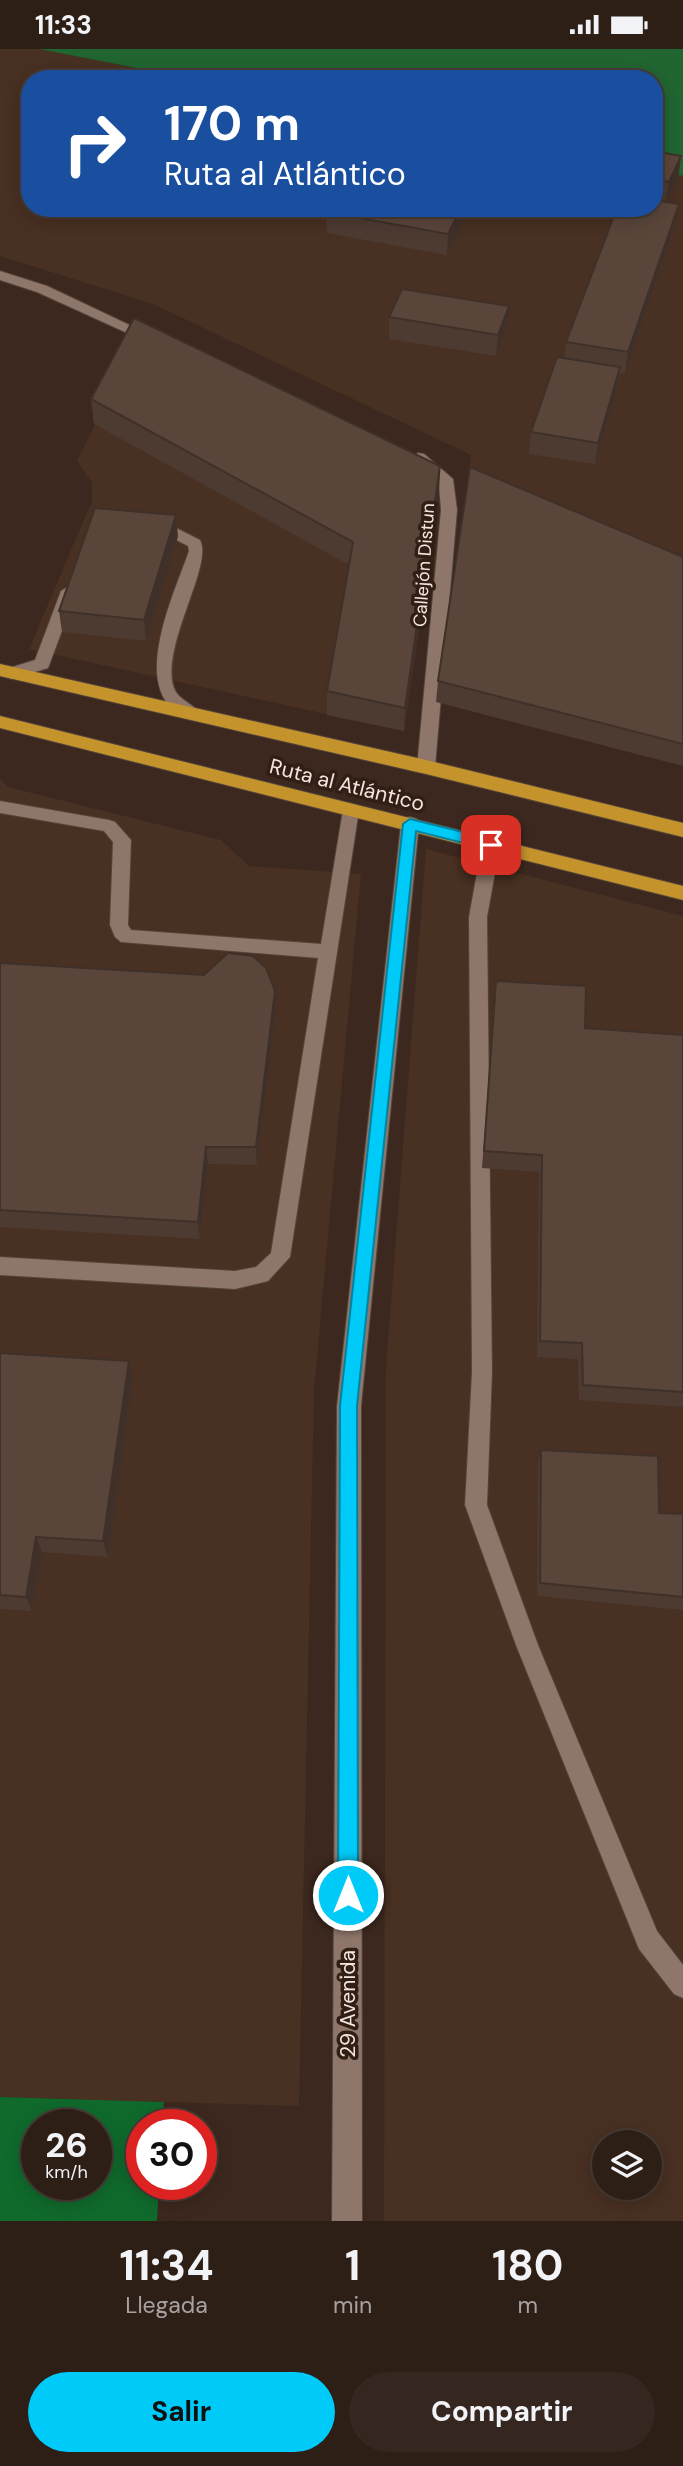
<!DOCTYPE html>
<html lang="es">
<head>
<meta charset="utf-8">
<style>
	:root { --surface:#2d1e16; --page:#35271f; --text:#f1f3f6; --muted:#a7a2a1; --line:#483c35; --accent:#00cbf8 }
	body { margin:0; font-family:"DM Sans",sans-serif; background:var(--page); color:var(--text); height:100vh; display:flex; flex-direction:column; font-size:26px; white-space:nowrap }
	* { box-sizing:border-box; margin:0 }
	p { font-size:23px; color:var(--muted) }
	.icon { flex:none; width:38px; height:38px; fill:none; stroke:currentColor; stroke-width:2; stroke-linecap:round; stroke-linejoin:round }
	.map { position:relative; height:2172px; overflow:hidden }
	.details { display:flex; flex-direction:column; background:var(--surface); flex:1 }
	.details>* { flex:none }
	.banner { position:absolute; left:21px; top:21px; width:642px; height:147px; border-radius:28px; box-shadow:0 4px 18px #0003,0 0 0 2px var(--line); background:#1a4fa0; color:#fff; overflow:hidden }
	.tools { position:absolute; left:592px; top:2081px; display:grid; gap:14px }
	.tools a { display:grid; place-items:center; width:70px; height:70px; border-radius:50%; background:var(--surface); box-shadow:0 4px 18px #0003,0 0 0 2px var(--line); font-size:35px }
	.speed { position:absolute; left:21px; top:2060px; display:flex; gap:14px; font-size:35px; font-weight:700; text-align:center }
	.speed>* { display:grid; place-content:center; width:91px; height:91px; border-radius:50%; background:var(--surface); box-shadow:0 4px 18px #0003,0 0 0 2px var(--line); line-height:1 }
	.speed small { font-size:18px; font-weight:400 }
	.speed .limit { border:10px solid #d22; background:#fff; color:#111 }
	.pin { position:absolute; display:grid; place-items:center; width:60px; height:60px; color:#fff; margin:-30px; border-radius:14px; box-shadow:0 4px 10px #0006 }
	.me { position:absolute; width:77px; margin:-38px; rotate:0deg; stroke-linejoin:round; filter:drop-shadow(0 0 5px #0008) }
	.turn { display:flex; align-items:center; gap:24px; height:147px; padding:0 28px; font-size:32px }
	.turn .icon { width:91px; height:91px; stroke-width:2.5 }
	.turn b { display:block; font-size:49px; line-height:60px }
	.eta { display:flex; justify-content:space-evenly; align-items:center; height:119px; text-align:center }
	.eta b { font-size:42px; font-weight:700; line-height:49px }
	.primary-button { display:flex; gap:14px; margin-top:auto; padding:14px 28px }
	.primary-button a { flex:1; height:80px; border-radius:42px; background:var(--accent); color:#111; font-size:28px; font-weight:700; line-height:80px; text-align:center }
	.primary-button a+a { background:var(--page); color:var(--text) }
	.status { display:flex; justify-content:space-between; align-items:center; height:49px; padding:0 35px; background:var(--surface); direction:ltr }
	.status svg { height:19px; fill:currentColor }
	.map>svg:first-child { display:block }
	.built { fill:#483022; fill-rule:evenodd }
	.green { fill:#216531 }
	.forest { fill:#106a2c; fill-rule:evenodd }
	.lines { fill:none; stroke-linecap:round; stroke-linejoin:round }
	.lane-casing { stroke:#54443b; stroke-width:2 }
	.street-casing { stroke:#54443b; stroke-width:2 }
	.highway-casing { stroke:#54443b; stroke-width:2 }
	.lane { fill:#8e766a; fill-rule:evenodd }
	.street { fill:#8e766a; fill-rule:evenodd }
	.highway { fill:#c4932c; fill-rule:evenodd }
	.wall { fill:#4d3b32 }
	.shaded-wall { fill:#3f3029 }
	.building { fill:#5a453a; stroke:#3f3029; stroke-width:2 }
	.route { fill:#00cbf8; stroke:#0084a1; stroke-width:2 }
	.labels { text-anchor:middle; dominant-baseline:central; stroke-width:7; stroke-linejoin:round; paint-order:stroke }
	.far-street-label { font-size:18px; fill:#f3e6df; stroke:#311e14 }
	.street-label { font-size:21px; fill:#f3e6df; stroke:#311e14 }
</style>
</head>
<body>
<div class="status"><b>11:33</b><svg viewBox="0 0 49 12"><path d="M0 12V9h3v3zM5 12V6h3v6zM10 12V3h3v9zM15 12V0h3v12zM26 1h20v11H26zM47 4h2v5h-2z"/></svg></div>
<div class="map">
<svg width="683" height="2172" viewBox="0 0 683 2172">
	<rect width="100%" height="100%" fill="#3c281e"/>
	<g class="built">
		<path d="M0 0H39L193 30H30V159H654L655 121 683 127V530L468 439 471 406 153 255 0 207Z"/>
		<path d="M136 294 439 441 404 682 29 600 92 452V434L77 412Z"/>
		<path d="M0 730 8 738 221 791 249 817 361 825 314 1342 299 2057 0 2048Z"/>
		<path d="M426 800 683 867V2172H384L386 1317ZM604 2093H649V2138H604Z"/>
	</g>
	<path class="green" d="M39 0H683V127L655 121 654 30H193Z"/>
	<path class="forest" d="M0 2048 164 2053 162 2075 142 2076V2135H159L157 2172H0ZM37 2076H96V2135H37Z"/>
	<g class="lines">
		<defs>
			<g id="lane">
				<path d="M153 474 176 479 200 491C214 516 160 597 174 639 178 651 194 655 201 665L193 671C123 650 174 546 189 502L188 497 167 486 148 482 146 479Z"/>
				<path d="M69 537 77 542 48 619 12 630 6 628 4 624 6 620 35 611 61 542Z"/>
				<path d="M0 752 109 771 115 773 131 791 128 876 131 881 321 895 343 761 351 755 359 761 290 1208 268 1232 235 1240 0 1226V1208L235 1222 256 1218 271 1204 318 909 121 893 115 888 110 876 113 793 104 782 0 764Z"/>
				<path d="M491 790 497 791 500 796 487 868 492 1323 487 1456 538 1596 657 1882 683 1916V1949L674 1945 639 1900 516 1596 465 1456 472 1323 469 868 482 796 485 791Z"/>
			</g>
			<g id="street">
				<path d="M0 222 47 237 159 290 152 294 147 293 37 243 0 231Z"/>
				<path d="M418 404 424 405 453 430 457 461 435 718 432 723H420L417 718 441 461 439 436 410 409Z"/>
				<path d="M410 768 417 770 419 775 361 1357 362 2172H332L337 1357 401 775 403 770Z"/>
			</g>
			<g id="highway">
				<path d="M0 615 426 711 683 774V788L426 725 0 627Z"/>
				<path d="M0 667 683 837V851L0 679Z"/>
			</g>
		</defs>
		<use href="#lane" class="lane-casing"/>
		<use href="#street" class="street-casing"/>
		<use href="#highway" class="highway-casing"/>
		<use href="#lane" class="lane"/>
		<use href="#street" class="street"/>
		<use href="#highway" class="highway"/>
	</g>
	<g class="wall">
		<path d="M654 102 681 107 678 129 666 153 675 176 625 324H620L617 340 595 415 529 405 531 383 564 310 566 293 654 159Z"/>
		<path d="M326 163 464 173 447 206 327 184Z"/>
		<path d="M389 268 507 278 496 307 389 290Z"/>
		<path d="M91 350 440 417 439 441 404 682 327 666V642L349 516 94 375Z"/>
		<path d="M178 487 146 592 62 583 59 562Z"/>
		<path d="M683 508V717L436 653 438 632Z"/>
		<path d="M0 914 204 926 275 942 276 961 257 1116 208 1115 200 1190 0 1178Z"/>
		<path d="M496 932 585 979 683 986V1358L579 1351 578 1310 537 1308 539 1123 482 1119Z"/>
		<path d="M0 1304 133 1330 108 1508 42 1503 32 1562 0 1560Z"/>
		<path d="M541 1401 659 1464 683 1465V1561L537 1547 538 1415Z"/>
	</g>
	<g class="shaded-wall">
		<path d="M681 107 678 129 665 154 669 133Z"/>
		<path d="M679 155 675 176 625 324 628 303Z"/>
		<path d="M461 159H465L464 173 447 206 448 185Z"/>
		<path d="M509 257 507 278 496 307 498 286Z"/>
		<path d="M620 318 617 340 595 415 598 394Z"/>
		<path d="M440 417 439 441 404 682 405 659Z"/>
		<path d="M176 466 178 487 146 592 144 571Z"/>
		<path d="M275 942 276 961 257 1116 256 1098Z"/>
		<path d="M206 1098 208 1115 200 1190 198 1173Z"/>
		<path d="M129 1312 133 1330 108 1508 103 1492Z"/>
		<path d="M36 1488 42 1503 32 1562 26 1548Z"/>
	</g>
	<g class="building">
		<path d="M654 102 681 107 669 133 654 130Z"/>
		<path d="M654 151 679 155 628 303 566 293 617 159H654Z"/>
		<path d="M329 159H461L448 185 326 163Z"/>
		<path d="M402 240 509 257 498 286 389 268Z"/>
		<path d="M134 269 440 417 405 659 327 642 353 493 91 350Z"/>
		<path d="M557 308 620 318 598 394 531 383Z"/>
		<path d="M470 418 683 508V695L438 632Z"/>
		<path d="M95 459 176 466 144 571 59 562Z"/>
		<path d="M228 904 253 907 266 919 275 942 256 1098H206L198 1173 0 1161V914L204 926Z"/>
		<path d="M496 932 586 937 585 979 683 986V1343L583 1336 582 1294 540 1292 542 1106 484 1102Z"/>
		<path d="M0 1304 129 1312 103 1492 36 1488 26 1548 0 1546Z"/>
		<path d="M541 1401 658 1407 659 1464 683 1465V1548L540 1534Z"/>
	</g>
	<path class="route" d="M410 770 491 790 498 796 491 801 416 782 357 1357 358 1846 355 1853 348 1856 341 1853 338 1846 340 1357 403 775Z"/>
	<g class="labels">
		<g class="far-street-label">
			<text transform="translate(424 516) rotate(-86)">Callejón Distun</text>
		</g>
		<g class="street-label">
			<text transform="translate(347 736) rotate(14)">Ruta al Atlántico</text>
			<text transform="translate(348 1955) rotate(-90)">29 Avenida</text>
		</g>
	</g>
</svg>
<div class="tools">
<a><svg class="icon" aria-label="layers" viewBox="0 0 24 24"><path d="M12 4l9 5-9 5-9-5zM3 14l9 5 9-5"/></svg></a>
</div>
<div class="speed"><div>26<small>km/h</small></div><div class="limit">30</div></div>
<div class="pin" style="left:491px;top:796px;background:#d93025"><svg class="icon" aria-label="arrive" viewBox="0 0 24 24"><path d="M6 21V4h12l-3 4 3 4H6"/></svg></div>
<svg class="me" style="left:348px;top:1846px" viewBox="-20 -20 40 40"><circle r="17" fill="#00cbf8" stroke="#fff" stroke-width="3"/><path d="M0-11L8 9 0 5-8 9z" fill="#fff"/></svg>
<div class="banner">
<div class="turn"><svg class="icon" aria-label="right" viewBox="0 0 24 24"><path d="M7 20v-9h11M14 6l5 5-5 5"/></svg><div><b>170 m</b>Ruta al Atlántico</div></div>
</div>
</div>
<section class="details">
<div class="eta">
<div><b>11:34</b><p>Llegada</p></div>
<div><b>1</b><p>min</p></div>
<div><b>180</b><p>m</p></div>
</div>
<div class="primary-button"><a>Salir</a><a>Compartir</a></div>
</section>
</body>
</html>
